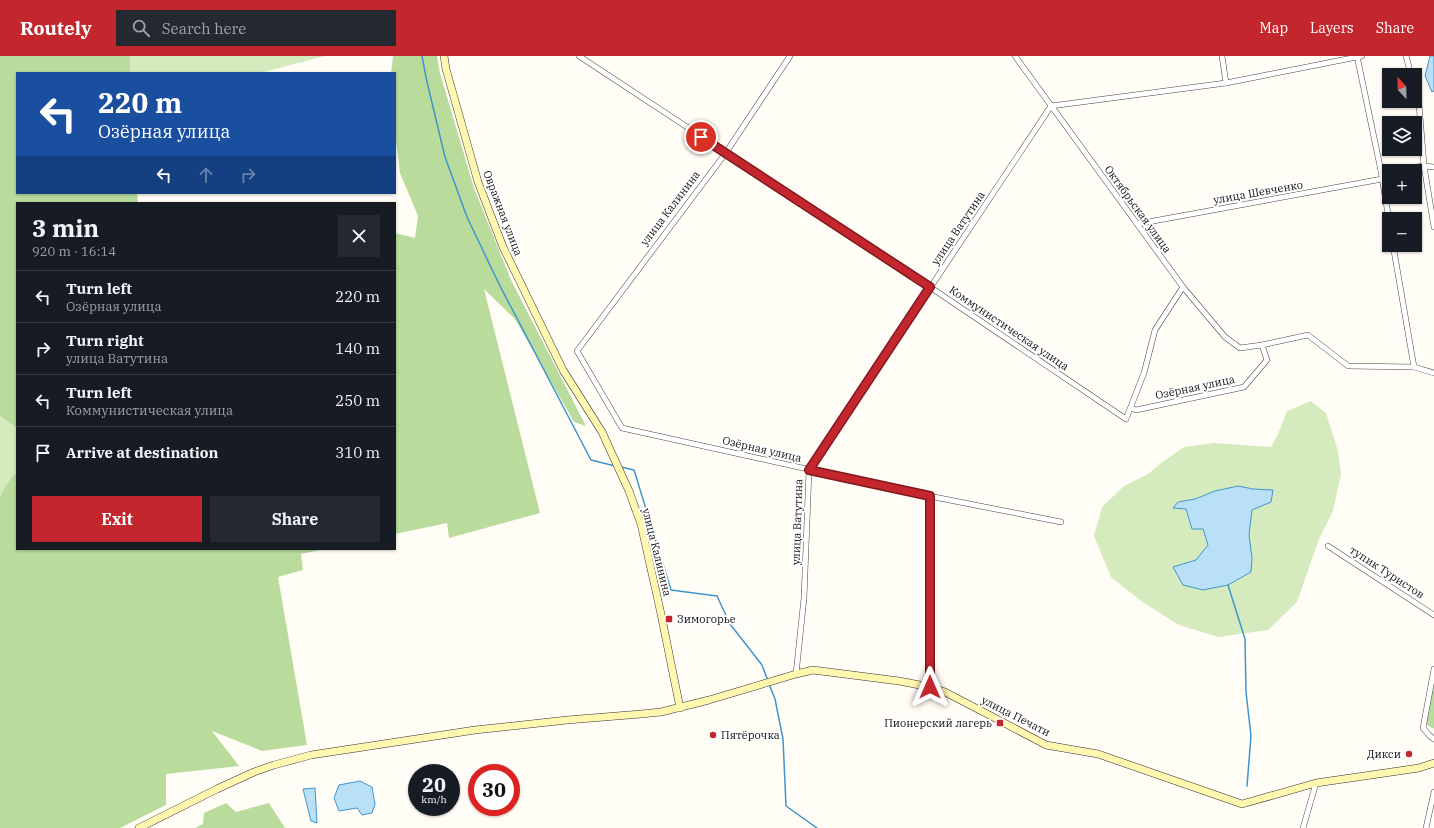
<!DOCTYPE html>
<html lang="en">
<head>
<meta charset="utf-8">
<style>
	:root { --surface:#171b24; --page:#242831; --text:#f1f3f6; --muted:#9ea1a6; --line:#363941; --accent:#c4262e }
	body { margin:0; font-family:"IBM Plex Serif",serif; background:var(--page); color:var(--text); height:100vh; display:flex; flex-direction:column; font-size:15px; white-space:nowrap }
	* { box-sizing:border-box; margin:0 }
	p { font-size:13px; color:var(--muted) }
	.icon { flex:none; width:22px; height:22px; fill:none; stroke:currentColor; stroke-width:2; stroke-linecap:round; stroke-linejoin:round }
	.map { position:relative; flex:1; overflow:hidden }
	.drawer { position:absolute; left:16px; top:146px; width:380px; height:348px; display:flex; flex-direction:column; background:var(--surface); border-radius:0px; box-shadow:0 1px 3px #0004 }
	.drawer>* { flex:none }
	.top-card { position:absolute; left:16px; top:16px; width:380px; height:122px; border-radius:0px; box-shadow:0 1px 3px #0004; background:#1a4fa0; color:#fff; overflow:hidden }
	.needle { width:26px; rotate:338deg }
	.controls { position:absolute; left:1382px; top:12px; display:grid; gap:8px }
	.controls a { display:grid; place-items:center; width:40px; height:40px; border-radius:0px; background:var(--surface); box-shadow:0 1px 3px #0004; font-size:20px }
	.speed { position:absolute; left:408px; top:708px; display:flex; gap:8px; font-size:20px; font-weight:700; text-align:center }
	.speed>* { display:grid; place-content:center; width:52px; height:52px; border-radius:50%; background:var(--surface); box-shadow:0 1px 3px #0004; line-height:1 }
	.speed small { font-size:10px; font-weight:400 }
	.speed .limit { border:6px solid #d22; background:#fff; color:#111 }
	.pin { position:absolute; display:grid; place-items:center; width:34px; height:34px; color:#fff; margin:-17px; border:2px solid #fff; border-radius:50%; box-shadow:0 1px 4px #0007 }
	.me { position:absolute; width:44px; margin:-22px; rotate:0deg; stroke-linejoin:round; filter:drop-shadow(0 0 3px #0008) }
	.turn { display:flex; align-items:center; gap:14px; height:84px; padding:0 16px; font-size:18px }
	.turn .icon { width:52px; height:52px; stroke-width:2.5 }
	.turn b { display:block; font-size:28px; line-height:34px }
	.lanes { display:flex; align-items:center; height:38px; padding:0 16px; background:#0003; justify-content:center; gap:20px; direction:ltr }
	.lanes .off { opacity:.35 }
	.round { display:grid; place-items:center; flex:none; width:42px; height:42px; border-radius:0px; background:var(--page) }
	.headline { display:flex; align-items:center; justify-content:space-between; height:68px; padding:0 16px }
	h1 { font-size:24px; font-weight:800; line-height:30px }
	.action { display:flex; gap:8px; margin-top:auto; padding:8px 16px }
	.action a { flex:1; height:46px; border-radius:0px; background:var(--accent); color:#fff; font-size:16px; font-weight:800; line-height:46px; text-align:center }
	.action a+a { background:var(--page); color:var(--text) }
	ul { padding:0; list-style:none }
	li { display:flex; align-items:center; gap:12px; height:52px; padding:0 16px; border-top:1px solid var(--line) }
	li div { flex:1 }
	li b { display:block; font-size:15px }
	li em { font-style:normal }
	header { display:flex; align-items:center; gap:24px; box-sizing:border-box; height:56px; padding:0 20px; background:var(--accent); color:#fff }
	header strong { font-size:19px }
	nav { display:flex; gap:22px; margin-inline-start:auto; font-size:14px }
	.search { width:280px; height:36px; background:var(--page); display:flex; align-items:center; gap:10px; box-sizing:border-box; padding:0 14px; border-radius:0px; color:var(--muted); font-size:15px }
	.map>svg:first-child { display:block }
	.green { fill:#d5ebbd; fill-rule:evenodd }
	.forest { fill:#b9dc9c }
	.water { fill:#b9e0f7; stroke:#3f96cf }
	.lines { fill:none; stroke-linecap:round; stroke-linejoin:round }
	.stream { stroke:#3f96cf; stroke-width:1.5 }
	.street-casing { stroke:#444; stroke-width:6 }
	.secondary-casing { stroke:#333; stroke-width:8 }
	.street { stroke:#fff; stroke-width:5 }
	.secondary { stroke:#fff6b0; stroke-width:7 }
	.route-casing { stroke:#7f191e; stroke-width:10 }
	.route { stroke:#c4262e; stroke-width:7 }
	.poi-dot { fill:#c4262e; stroke:#fff; stroke-width:1.5 }
	.labels { text-anchor:middle; dominant-baseline:central; stroke-width:4; stroke-linejoin:round; paint-order:stroke }
	.street-label { font-size:11px; fill:#111; stroke:#fff }
	.poi-label { font-size:11px; fill:#111; stroke:#fff; text-anchor:start }
</style>
</head>
<body>
<header>
<strong>Routely</strong>
<div class="search"><svg class="icon" aria-label="search" viewBox="0 0 24 24"><circle cx="10" cy="10" r="6"/><path d="M15 15l6 6"/></svg>Search here</div>
<nav><a>Map</a><a>Layers</a><a>Share</a></nav>
</header>
<div class="map">
<svg width="1434" height="772" viewBox="0 0 1434 772">
	<rect width="100%" height="100%" fill="#fffdf5"/>
	<g class="green">
		<path d="M130 0H325L260 17H130Z"/>
		<path d="M1311 345 1326 357 1338 395 1341 418 1333 455 1319 483 1297 546 1268 574 1218 581 1179 569 1141 545 1111 521 1094 480 1102 451 1124 430 1148 418 1160 408 1184 391 1214 387 1271 391 1278 378 1287 355ZM1238 430 1253 433 1271 446 1252 454 1249 479 1252 502 1251 516 1228 529 1203 534 1173 511 1196 504 1208 489 1203 473H1192L1186 453 1174 452 1178 446 1195 443 1215 435Z"/>
		<path d="M0 360 17 372V419H13L4 432 0 441Z"/>
	</g>
	<g class="forest">
		<path d="M0 0H130V17H17V137H137L138 147H17V372L0 360Z"/>
		<path d="M393 0H437L440 17 474 132 511 224 586 370 574 366 515 263 484 233 540 457 449 482 447 467 395 478V177L415 182 418 160 400 117 395 76V17H391Z"/>
		<path d="M13 419H17V493H325L301 498 303 514 278 521 307 689 262 695 212 675 239 710 166 718V749L120 772H0V441L4 432Z"/>
		<path d="M1434 629V673L1424 667Z"/>
		<path d="M226 747 236 756 269 747 285 772H195L203 768 204 757Z"/>
	</g>
	<g class="water">
		<path d="M1430 0H1434V35L1432 36 1425 20Z"/>
		<path d="M1238 430 1253 433 1273 434 1271 446 1252 454 1249 479 1252 502 1251 516 1228 529 1203 534 1183 529 1173 511 1196 504 1208 489 1203 473H1192L1186 453 1173 452 1178 446 1195 443 1215 435Z"/>
		<path d="M360 725 372 731 375 748 372 757 362 759 357 752 339 755 334 742 339 729Z"/>
		<path d="M315 732 317 767 311 765 303 733Z"/>
	</g>
	<g class="lines">
		<g class="stream">
			<path d="M422 0 427 26 445 101 467 161 499 228 591 404 615 410"/>
			<path d="M621 411 634 414 671 534 717 540 730 568 762 609 768 625"/>
			<path d="M1228 529 1245 583 1246 636 1251 680 1247 730"/>
			<path d="M769 628 775 643 783 683 786 750 817 772"/>
		</g>
		<defs>
			<g id="street">
				<path d="M579 0 930 231 1126 363 1144 317 1155 274 1183 231"/>
				<path d="M790 0 725 98 577 295 622 372 929 440 1061 466"/>
				<path d="M1015 0 1183 231 1225 281 1240 292 1262 289 1308 279 1348 310 1414 311 1434 317"/>
				<path d="M1222 0 1226 27"/>
				<path d="M1357 0 1381 115 1389 164"/>
				<path d="M1406 0 1411 19"/>
				<path d="M1415 34 1419 48 1424 110 1434 171"/>
				<path d="M1381 115H1385L1424 110 1434 111"/>
				<path d="M1137 168 1382 123"/>
				<path d="M1393 189 1414 311"/>
				<path d="M1131 352 1136 354 1244 331 1267 304 1262 289"/>
				<path d="M929 440 930 631"/>
				<path d="M1328 490 1434 559"/>
				<path d="M1434 613 1423 672 1430 680 1434 683"/>
				<path d="M796 618 804 542 809 414 1051 50 1226 27 1362 0"/>
				<path d="M1303 772 1316 727"/>
				<path d="M1426 772 1434 736"/>
			</g>
			<g id="secondary">
				<path d="M444 0 446 13 478 126 503 191 563 314 602 376 629 435 641 468 661 558 680 652"/>
				<path d="M139 772 217 733 254 716 274 709 311 699 475 674 567 664 641 658 661 656 709 644 796 618 813 614 899 625 930 631 945 636 995 662 1046 689 1098 698 1242 748 1316 727 1419 712 1434 707"/>
			</g>
		</defs>
		<use href="#street" class="street-casing"/>
		<use href="#secondary" class="secondary-casing"/>
		<use href="#street" class="street"/>
		<use href="#secondary" class="secondary"/>
	</g>
	<g class="lines">
		<defs>
			<path id="route" d="M701 81 930 231 809 414 930 440V631"/>
		</defs>
		<use href="#route" class="route-casing"/>
		<use href="#route" class="route"/>
	</g>
	<g class="poi-dot">
		<rect x="665" y="559" width="8" height="8" rx="2"/>
		<rect x="996" y="663" width="8" height="8" rx="2"/>
		<circle cx="713" cy="679" r="4"/>
		<circle cx="1409" cy="698" r="4"/>
	</g>
	<g class="labels">
		<g class="street-label">
			<text transform="translate(1258 136) rotate(-10)">улица Шевченко</text>
			<text transform="translate(670 152) rotate(-53)">улица Калинина</text>
			<text transform="translate(1138 153) rotate(54)">Октябрьская улица</text>
			<text transform="translate(503 157) rotate(69)">Овражная улица</text>
			<text transform="translate(958 172) rotate(-56)">улица Ватутина</text>
			<text transform="translate(1009 272) rotate(34)">Коммунистическая улица</text>
			<text transform="translate(1195 331) rotate(-12)">Озёрная улица</text>
			<text transform="translate(762 393) rotate(13)">Озёрная улица</text>
			<text transform="translate(797 466) rotate(-88)">улица Ватутина</text>
			<text transform="translate(657 496) rotate(76)">улица Калинина</text>
			<text transform="translate(1387 516) rotate(33)">тупик Туристов</text>
			<text transform="translate(1016 660) rotate(27)">улица Печати</text>
		</g>
		<g class="poi-label">
			<text x="677" y="563">Зимогорье</text>
			<text x="992" y="667" text-anchor="end">Пионерский лагерь</text>
			<text x="721" y="679">Пятёрочка</text>
			<text x="1401" y="698" text-anchor="end">Дикси</text>
		</g>
	</g>
</svg>
<div class="controls">
<a><svg class="needle" viewBox="-14 -14 28 28"><path d="M0-13l5 13h-10z" fill="#e53935"/><path d="M0 13l5-13h-10z" fill="#9ea1a6"/></svg></a>
<a><svg class="icon" aria-label="layers" viewBox="0 0 24 24"><path d="M12 4l9 5-9 5-9-5zM3 14l9 5 9-5"/></svg></a>
<a>+</a>
<a>−</a>
</div>
<div class="speed"><div>20<small>km/h</small></div><div class="limit">30</div></div>
<div class="pin" style="left:701px;top:81px;background:#d93025"><svg class="icon" aria-label="arrive" viewBox="0 0 24 24"><path d="M6 21V4h12l-3 4 3 4H6"/></svg></div>
<svg class="me" style="left:930px;top:631px" viewBox="-20 -20 40 40"><path d="M0-17L14 15 0 8-14 15z" fill="#c4262e" stroke="#fff" stroke-width="4"/></svg>
<div class="top-card">
<div class="turn"><svg class="icon" aria-label="left" viewBox="0 0 24 24"><path d="M17 20v-9H6M10 6l-5 5 5 5"/></svg><div><b>220 m</b>Озёрная улица</div></div>
<div class="lanes"><svg class="icon" aria-label="left" viewBox="0 0 24 24"><path d="M17 20v-9H6M10 6l-5 5 5 5"/></svg><svg class="icon off" aria-label="ahead" viewBox="0 0 24 24"><path d="M12 20V5M6 11l6-6 6 6"/></svg><svg class="icon off" aria-label="right" viewBox="0 0 24 24"><path d="M7 20v-9h11M14 6l5 5-5 5"/></svg></div>
</div>
<section class="drawer">
<div class="headline"><div><h1>3 min</h1><p>920 m · 16:14</p></div><a class="round"><svg class="icon" aria-label="close" viewBox="0 0 24 24"><path d="M6 6l12 12M18 6L6 18"/></svg></a></div>
<ul>
<li><svg class="icon" aria-label="left" viewBox="0 0 24 24"><path d="M17 20v-9H6M10 6l-5 5 5 5"/></svg><div><b>Turn left</b><p>Озёрная улица</p></div><em>220 m</em></li>
<li><svg class="icon" aria-label="right" viewBox="0 0 24 24"><path d="M7 20v-9h11M14 6l5 5-5 5"/></svg><div><b>Turn right</b><p>улица Ватутина</p></div><em>140 m</em></li>
<li><svg class="icon" aria-label="left" viewBox="0 0 24 24"><path d="M17 20v-9H6M10 6l-5 5 5 5"/></svg><div><b>Turn left</b><p>Коммунистическая улица</p></div><em>250 m</em></li>
<li><svg class="icon" aria-label="arrive" viewBox="0 0 24 24"><path d="M6 21V4h12l-3 4 3 4H6"/></svg><div><b>Arrive at destination</b></div><em>310 m</em></li>
</ul>
<div class="action"><a>Exit</a><a>Share</a></div>
</section>
</div>
</body>
</html>
